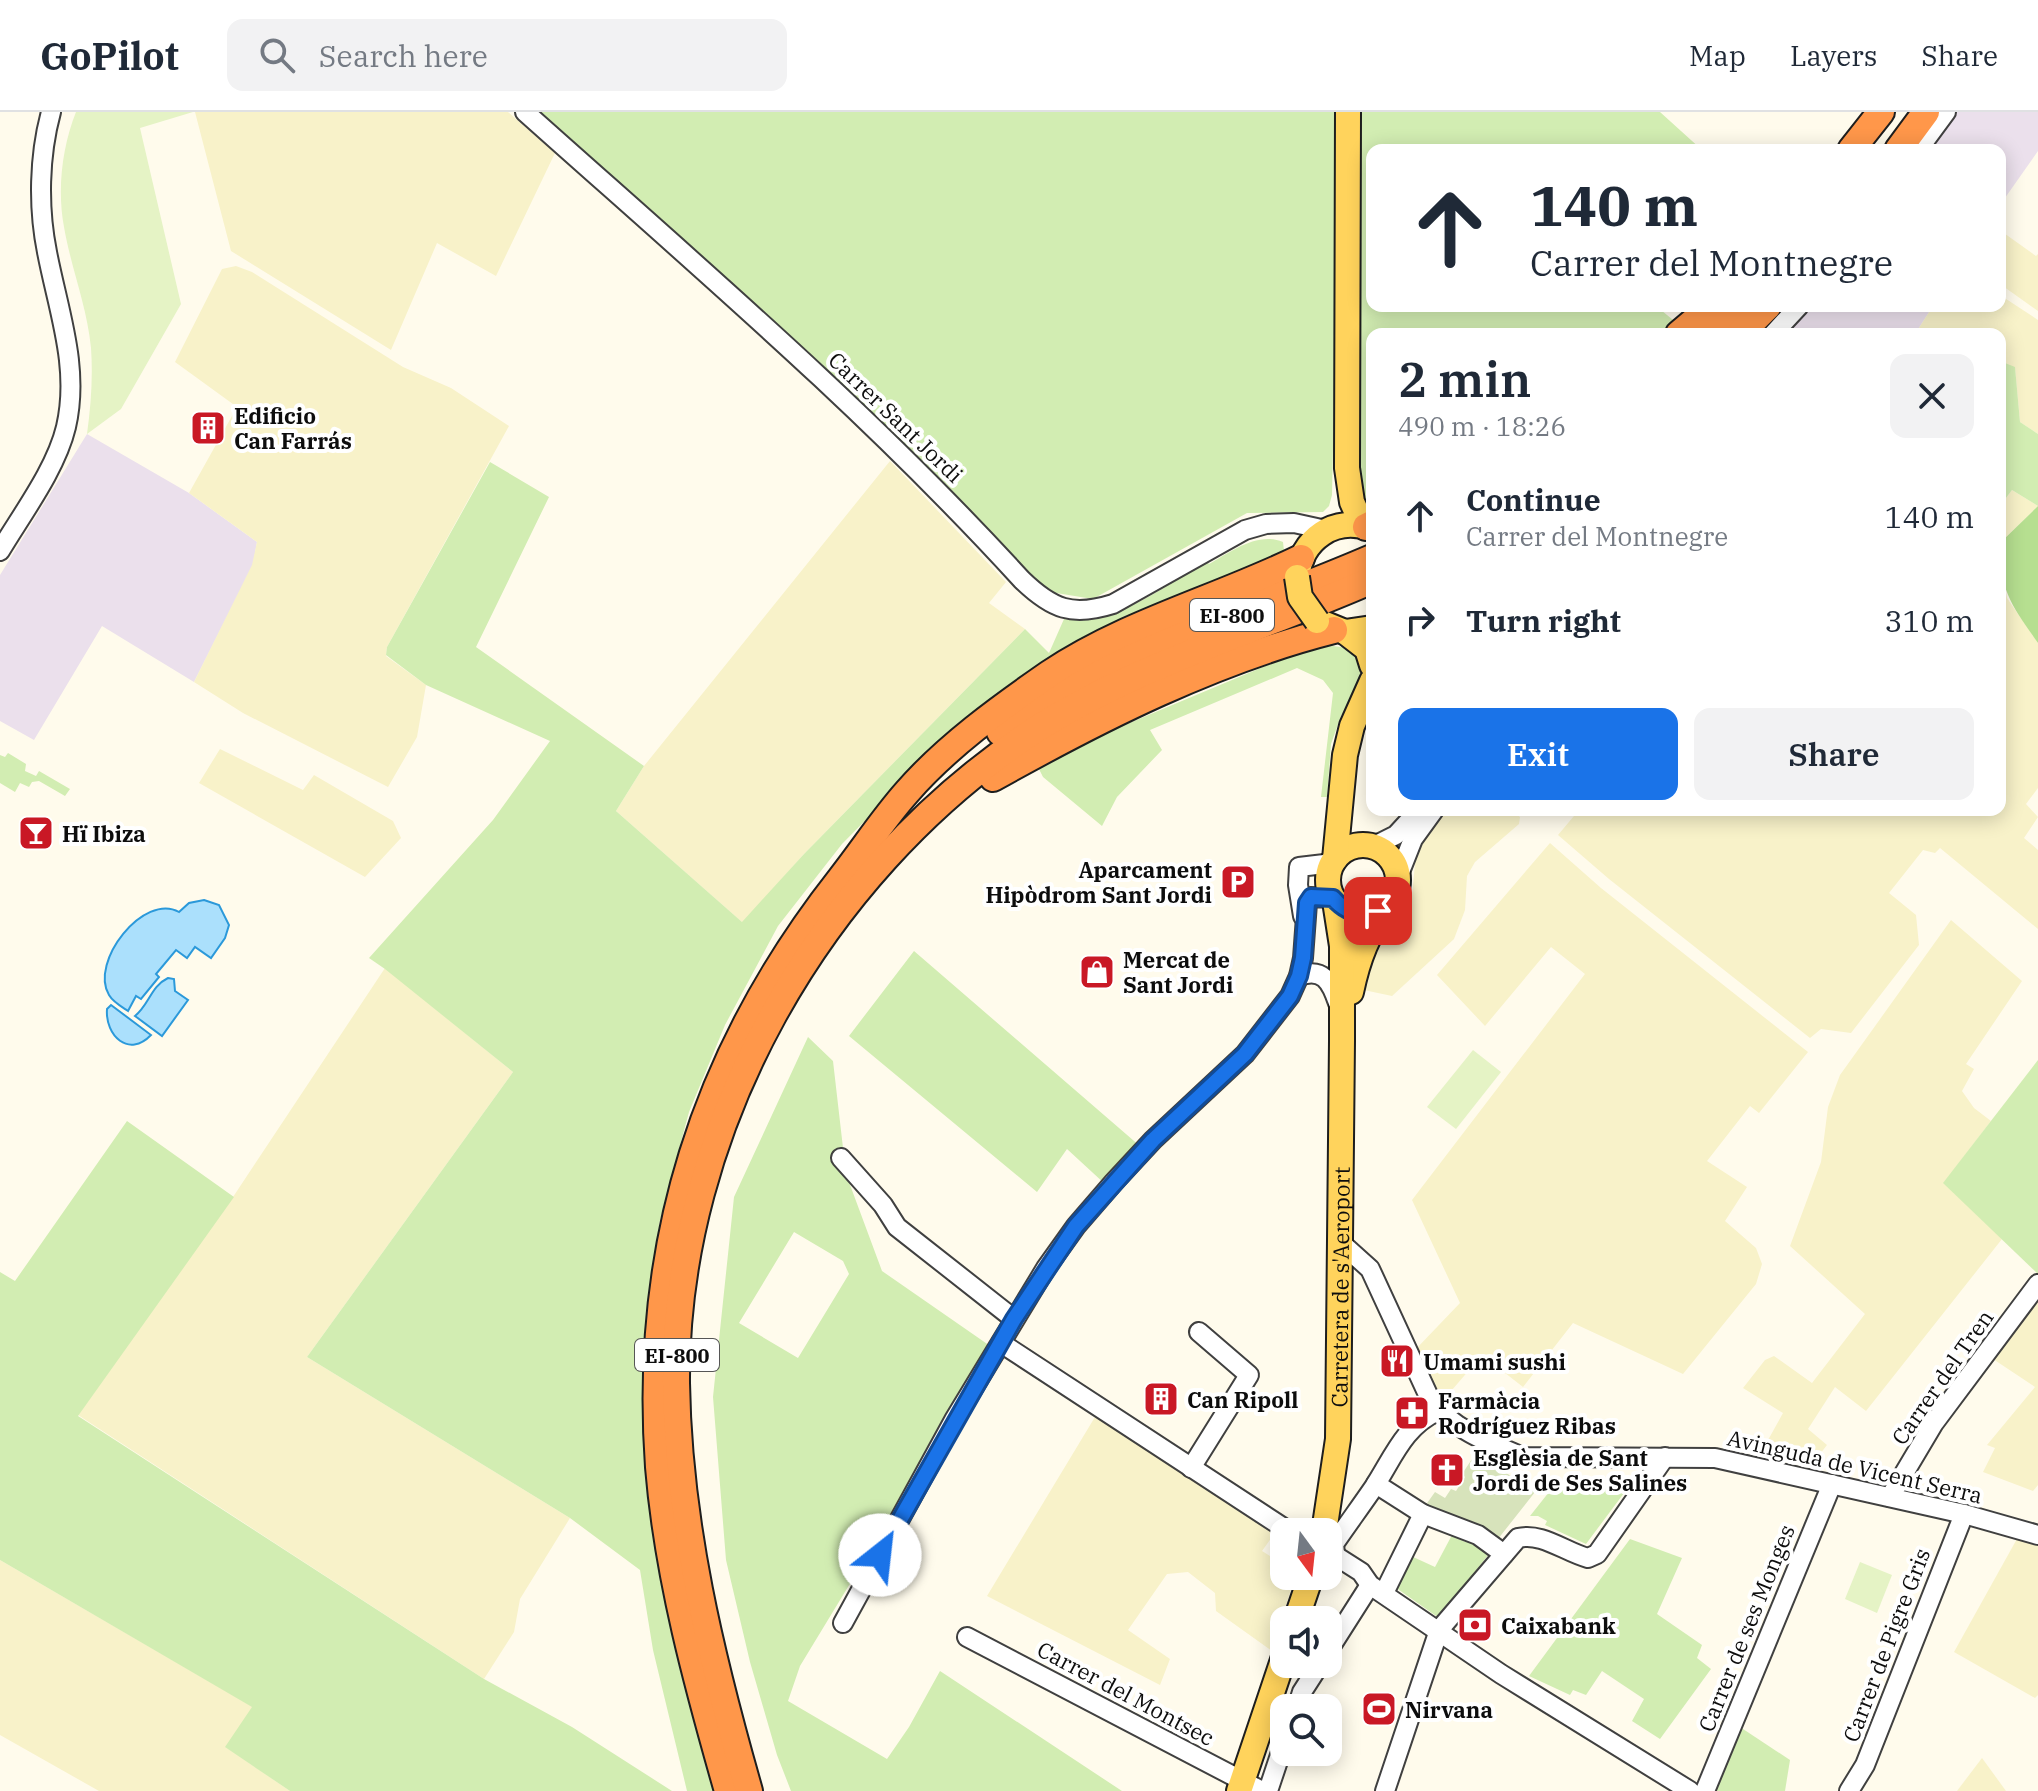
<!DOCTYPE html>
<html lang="en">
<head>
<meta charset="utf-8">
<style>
	:root { --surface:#fff; --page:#f2f2f3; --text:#1f2937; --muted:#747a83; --line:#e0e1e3; --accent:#1a73e8 }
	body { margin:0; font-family:"IBM Plex Serif",serif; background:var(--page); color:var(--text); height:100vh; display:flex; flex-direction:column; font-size:30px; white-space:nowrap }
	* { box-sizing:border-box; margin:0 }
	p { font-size:26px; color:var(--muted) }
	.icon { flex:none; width:44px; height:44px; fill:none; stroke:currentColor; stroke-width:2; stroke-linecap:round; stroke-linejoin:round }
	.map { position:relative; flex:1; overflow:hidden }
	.details { position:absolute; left:1366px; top:216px; width:640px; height:488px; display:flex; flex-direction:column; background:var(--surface); border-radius:16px; box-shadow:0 4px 20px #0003 }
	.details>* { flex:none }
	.guide { position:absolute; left:1366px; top:32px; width:640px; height:168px; border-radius:16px; box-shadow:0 4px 20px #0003; background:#fff; color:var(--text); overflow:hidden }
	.needle { width:52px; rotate:165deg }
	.controls { position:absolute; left:1270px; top:1406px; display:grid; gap:16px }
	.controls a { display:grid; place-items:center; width:72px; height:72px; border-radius:16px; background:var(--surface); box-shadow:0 4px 20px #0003; font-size:40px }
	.pin { position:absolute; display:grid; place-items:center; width:68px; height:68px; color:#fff; margin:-34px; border-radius:16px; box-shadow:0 4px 12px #0006 }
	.me { position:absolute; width:88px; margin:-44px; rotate:29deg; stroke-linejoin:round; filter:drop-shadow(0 0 6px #0008) }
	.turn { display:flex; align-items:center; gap:28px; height:168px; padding:0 32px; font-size:36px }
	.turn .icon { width:104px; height:104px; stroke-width:2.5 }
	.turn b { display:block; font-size:56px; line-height:68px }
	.round { display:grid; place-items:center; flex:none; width:84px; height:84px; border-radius:16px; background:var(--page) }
	.summary { display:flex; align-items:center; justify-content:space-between; height:136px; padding:0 32px }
	h1 { font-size:48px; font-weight:600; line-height:60px }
	.cta { display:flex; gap:16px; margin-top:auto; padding:16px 32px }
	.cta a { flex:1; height:92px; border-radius:16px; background:var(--accent); color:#fff; font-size:32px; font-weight:600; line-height:92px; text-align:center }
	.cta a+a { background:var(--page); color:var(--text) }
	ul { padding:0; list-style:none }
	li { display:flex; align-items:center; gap:24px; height:104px; padding:0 32px }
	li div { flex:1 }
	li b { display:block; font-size:30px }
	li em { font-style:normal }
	header { display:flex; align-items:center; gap:48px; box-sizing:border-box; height:112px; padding:0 40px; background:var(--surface); border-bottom:2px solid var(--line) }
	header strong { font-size:38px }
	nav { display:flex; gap:44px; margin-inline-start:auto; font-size:28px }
	.search { width:560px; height:72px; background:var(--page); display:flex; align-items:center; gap:20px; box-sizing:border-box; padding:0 28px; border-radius:16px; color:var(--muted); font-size:30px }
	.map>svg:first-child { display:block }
	.industrial { fill:#ebe0ec }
	.farmland { fill:#f8f2c9 }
	.green { fill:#d2edb2; fill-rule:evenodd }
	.forest { fill:#b6df90 }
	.cemetery { fill:#d7e3bb }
	.pitch { fill:#e5f3c5 }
	.water { fill:#abe0fc; stroke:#2b99da; stroke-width:2 }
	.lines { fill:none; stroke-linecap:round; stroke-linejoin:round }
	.minor-casing { stroke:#404040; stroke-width:22 }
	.major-casing { stroke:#1e1e1e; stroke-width:28 }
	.highway-casing { stroke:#1e1e1e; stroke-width:30 }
	.minor { stroke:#fff; stroke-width:18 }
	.major { stroke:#ffd35c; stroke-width:24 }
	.highway { stroke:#ff974a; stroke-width:26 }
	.major-bridge-casing { stroke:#1e1e1e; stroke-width:28; stroke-linecap:butt }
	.major-bridge { stroke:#ffd35c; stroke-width:24 }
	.route-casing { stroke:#114b97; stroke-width:20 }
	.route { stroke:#1a73e8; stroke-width:14 }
	.labels { text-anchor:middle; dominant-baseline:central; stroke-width:8; stroke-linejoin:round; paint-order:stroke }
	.shield { fill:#fff; stroke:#565656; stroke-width:2 }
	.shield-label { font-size:20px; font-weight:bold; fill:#0d0d0d }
	.poi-label { font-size:22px; font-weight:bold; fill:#0d0d0d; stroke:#fff; text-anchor:start }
	.street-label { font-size:22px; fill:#0d0d0d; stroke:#fff }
</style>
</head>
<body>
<header>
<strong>GoPilot</strong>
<div class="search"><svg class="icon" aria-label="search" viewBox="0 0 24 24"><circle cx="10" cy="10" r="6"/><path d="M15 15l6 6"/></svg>Search here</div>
<nav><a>Map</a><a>Layers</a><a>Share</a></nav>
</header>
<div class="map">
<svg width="2038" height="1679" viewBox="0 0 2038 1679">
	<rect width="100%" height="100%" fill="#fffbec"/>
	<g class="industrial">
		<path d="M1957 0H2038V39L2000 93V38H1927Z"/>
		<path d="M1807 194H1933L1915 222H1783Z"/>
		<path d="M87 322 189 381 257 430 253 453 194 570 102 514 34 628 0 609V463Z"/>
	</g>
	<g class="farmland">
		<path d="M195 0H508L555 41 496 164 437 131 391 238 231 139Z"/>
		<path d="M2001 119 2036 144 2038 142V199L2000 172Z"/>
		<path d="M236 154 252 160 403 255 451 276 509 314 387 535 386 544 426 573 417 625 388 675 243 601 194 570 252 453 257 430 189 381 237 295 175 250 222 157Z"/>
		<path d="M2000 183 2038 208V322L2020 310 2015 256 2000 249V222H1915L1933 194H2000Z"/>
		<path d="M890 349 1006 470 989 491 1025 517 804 742 743 811 616 699 644 654Z"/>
		<path d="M2012 378 2038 394 2000 431V394Z"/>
		<path d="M2000 452 2007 486 2038 531V676L2026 692 2038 705 2024 726 2038 738V817L1940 736 1935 741 1923 738 1889 781 1916 803 1919 833 1851 921 1821 917 1810 926 1609 767 1558 723 1579 698H2000Z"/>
		<path d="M220 637 303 678 314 663 393 709 401 726 365 765 199 671Z"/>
		<path d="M1444 698H1512L1520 705 1519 712 1475 750 1467 764 1465 798 1454 827 1392 884 1359 877 1385 813 1403 800 1412 785 1416 740Z"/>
		<path d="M1550 731 1601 776 1808 940 1759 1001 1750 994 1707 1049 1747 1075 1725 1109 1756 1136 1762 1152 1756 1172 1683 1262 1573 1211 1523 1275 1482 1243 1440 1292 1415 1238 1460 1191 1412 1088 1585 862 1551 835 1485 914 1437 863Z"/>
		<path d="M1951 808 2022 869 1966 952 1974 957 1962 979 1974 996 1991 1009 1944 1071 2002 1127 1866 1299 1835 1275 1808 1317 1827 1333 1810 1355 1758 1346 1783 1301 1743 1276 1765 1248 1774 1244 1812 1271 1865 1202 1790 1134 1821 1050 1828 995 1840 963Z"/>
		<path d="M385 856 513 960 307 1245 570 1406 520 1487 514 1520 484 1567 78 1303 233 1085Z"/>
		<path d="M2038 1182V1373L2033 1379 1983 1360 1995 1336 1987 1333 2035 1275 1993 1247Z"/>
		<path d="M1098 1300 1277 1418 1262 1439 1284 1453V1464H1295L1272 1539 1216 1499 1215 1481 1188 1460 1167 1462 1128 1518 1170 1547 1160 1573 987 1484Z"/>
		<path d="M2018 1425 2038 1431V1583L2035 1586 1954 1540Z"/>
		<path d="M0 1448 253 1595 226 1635 290 1679H99L0 1623Z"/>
		<path d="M1982 1646 2006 1679H1957Z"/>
	</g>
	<g class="green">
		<path d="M535 0H1340L1332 383 1329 394 1323 400 1247 401 1093 487 1044 479Z"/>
		<path d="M1360 0H1660L1702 38H1372V194H1656L1678 212 1663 222H1372V398L1366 400 1360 392 1356 344Z"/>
		<path d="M2000 249 2015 255 2020 310 2038 322V394L2012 378 2000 394Z"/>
		<path d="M490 350 549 385 476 535 644 654 616 699 742 810 804 742 1025 517 1049 541 1064 507C1116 514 1164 474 1207 449L1209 452C1230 440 1258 419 1283 430L1284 439 1273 446 1128 506 1127 503 1123 505 1124 508 1051 548 1049 546 1045 549 1046 551 931 642 842 732 778 814 725 913 689 1000 660 1108 649 1182 642 1265 646 1369 665 1483 678 1546 714 1679H687L653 1538 640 1458 570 1406 307 1245 513 960 385 857 369 846 493 708 550 629 426 573 386 543 387 535Z"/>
		<path d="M1333 534 1348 536 1360 549 1361 567 1341 604 1331 632 1327 685H1321L1333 581 1323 568 1297 556 1150 618 1162 638 1117 685 1102 714 1043 665 1037 653 1115 617 1306 537Z"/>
		<path d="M8 641 26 652 25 659 36 664 39 659 70 677 65 684 39 669 32 670 29 675 20 671 15 680 0 671V643L5 645Z"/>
		<path d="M914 839 1141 1035 1105 1072 1067 1037 1037 1080 849 924Z"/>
		<path d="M808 925 833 949 846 1062 882 1159 993 1236 800 1554 788 1589 887 1647 909 1615 940 1559 1122 1679H791L777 1643 750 1550 726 1448 713 1285 734 1085ZM794 1120 843 1149 849 1162 798 1246 739 1211Z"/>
		<path d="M2038 948V1162L1943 1071Z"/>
		<path d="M127 1009 234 1085 78 1304 484 1567 572 1615 672 1679H290L225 1635 252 1595 0 1448V1160L15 1169Z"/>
		<path d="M1630 1373 1586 1432 1545 1413 1547 1409 1538 1404H1530L1553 1375Z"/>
		<path d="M1452 1423 1465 1430 1469 1424 1492 1438 1439 1506 1392 1473 1411 1444 1435 1455Z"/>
		<path d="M1630 1427 1682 1446 1657 1502 1702 1533 1697 1546 1711 1557 1660 1627 1632 1609 1644 1587 1602 1559 1586 1583 1573 1578 1570 1583 1529 1564Z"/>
		<path d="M1740 1615 1790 1648 1785 1679H1714Z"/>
	</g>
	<path class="forest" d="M2038 394V531C2011 492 2000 480 2000 431Z"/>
	<path class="cemetery" d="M1476 1341 1535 1380 1498 1427 1425 1394 1435 1380 1445 1386 1451 1377 1456 1379 1465 1365 1462 1362Z"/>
	<g class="pitch">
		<path d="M76 0H193L140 16 181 192 121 297 87 322C91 293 93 265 91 236 87 194 71 156 64 115 57 78 62 35 76 0Z"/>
		<path d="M1473 938 1501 960 1456 1017 1427 995Z"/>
		<path d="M1860 1450 1892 1463 1877 1501 1845 1487Z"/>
	</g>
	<g class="water">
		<path d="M204 788 219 793 229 813 225 826 211 846 195 835 187 846 176 838 156 862 159 865 141 887 136 884 128 899C122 895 113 890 109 883 89 850 144 780 179 800L189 791Z"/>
		<path d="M168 866 174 867 175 879 188 888 162 924 135 904C149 893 151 874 168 866Z"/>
		<path d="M111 893 151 923C129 946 105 924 107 897Z"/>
	</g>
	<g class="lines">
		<defs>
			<g id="minor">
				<path d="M525 0C695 152 868 299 1022 468 1052 497 1072 505 1113 492L1245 418 1266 412 1294 411 1326 418"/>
				<path d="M1918 38 1946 0"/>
				<path d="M1773 222 1799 194"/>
				<path d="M0 439C22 402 56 357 66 315 80 255 58 198 47 140 38 95 39 44 51 0"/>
				<path d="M1372 735 1396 723 1419 698"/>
				<path d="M1398 765 1413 727 1434 698"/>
				<path d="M1303 804 1298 773 1299 755 1333 751"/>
				<path d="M1299 864C1323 855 1331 870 1338 891"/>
				<path d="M841 1046 883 1093 897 1115 1014 1207"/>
				<path d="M1340 1130 1370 1157 1430 1287C1450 1316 1491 1332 1523 1345L1715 1346 1964 1402 2038 1423"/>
				<path d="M1001 1231 1290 1420"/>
				<path d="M1191 1356 1249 1263 1199 1220"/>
				<path d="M1376 1372 1423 1402 1478 1423 1504 1442"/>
				<path d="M1890 1385 1934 1311 2038 1172"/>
				<path d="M1328 1439 1361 1460 1370 1473 1501 1562 1690 1679"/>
				<path d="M1335 1442 1334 1432C1347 1413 1361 1394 1374 1375 1393 1346 1404 1314 1438 1299"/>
				<path d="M1384 1481 1423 1402"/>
				<path d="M843 1511 954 1308 1046 1156 1076 1114 1114 1070 1153 1028 1245 942 1290 884 1299 864 1303 846 1307 791 1311 785 1333 786"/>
				<path d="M967 1525 1262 1679"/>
				<path d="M1328 1539 1370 1473"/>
				<path d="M1297 1596 1302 1580 1320 1552"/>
				<path d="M1268 1679 1284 1631"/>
				<path d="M1385 1679 1439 1518 1518 1426C1542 1420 1565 1440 1588 1446L1597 1442 1665 1345"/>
				<path d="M1705 1679 1832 1372"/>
				<path d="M1849 1679 1865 1653 1964 1402"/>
			</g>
			<g id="major">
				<path d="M1348 0 1347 356 1352 390 1363 414"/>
				<path d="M1297 465C1301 427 1335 403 1372 417"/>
				<path d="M1318 509 1345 520 1372 516"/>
				<path d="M1345 520 1367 537 1372 553"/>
				<circle cx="1363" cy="768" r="35"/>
				<path d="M1335 747 1345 643 1352 614 1372 569"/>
				<path d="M1351 880C1358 846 1368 821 1388 793"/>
				<path id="s1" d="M1324 1420 1338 1327 1342 929V834L1335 789"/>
				<path d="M1296 1508 1311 1464"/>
				<path d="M1239 1679 1284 1545"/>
			</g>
			<g id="highway">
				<path d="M1851 38 1881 0"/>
				<path d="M1898 38 1926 0"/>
				<path d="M1679 222 1712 194"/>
				<path d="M1709 222 1739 194"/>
				<path d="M1740 222 1768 194"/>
				<path d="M1366 415 1372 412"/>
				<path d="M1000 620C1111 539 1247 500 1372 446"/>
				<path d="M993 666C1100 606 1215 548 1334 518"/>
				<path d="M728 1679C698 1574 668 1465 659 1355 643 1133 704 940 841 766 863 738 883 707 907 680 946 635 1000 596 1049 562 1127 510 1217 487 1301 446"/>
				<path d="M749 1679C711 1546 678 1411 676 1271 674 1016 819 762 1029 622 1135 553 1258 518 1372 468"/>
			</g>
		</defs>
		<use href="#minor" class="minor-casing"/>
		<use href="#major" class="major-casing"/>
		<use href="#highway" class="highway-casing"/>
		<use href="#minor" class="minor"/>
		<use href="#major" class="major"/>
		<use href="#highway" class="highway"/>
		<defs>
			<path id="major-bridge" d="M1297 465 1300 485 1317 509"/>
		</defs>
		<use href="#major-bridge" class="major-bridge-casing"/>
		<use href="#major-bridge" class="major-bridge"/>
	</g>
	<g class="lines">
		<defs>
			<path id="route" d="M880 1443 1014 1207 1076 1114 1153 1028 1245 942 1290 884 1299 864 1303 846 1307 791 1311 785 1333 786C1346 801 1360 805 1378 799"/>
		</defs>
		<use href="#route" class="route-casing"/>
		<use href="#route" class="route"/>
	</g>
	<defs>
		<symbol id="building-square" viewBox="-11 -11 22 22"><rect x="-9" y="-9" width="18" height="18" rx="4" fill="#c91825" stroke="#fff"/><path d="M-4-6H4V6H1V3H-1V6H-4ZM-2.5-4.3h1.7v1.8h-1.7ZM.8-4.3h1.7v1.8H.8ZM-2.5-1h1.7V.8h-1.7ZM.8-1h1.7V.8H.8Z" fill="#fff"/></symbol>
		<symbol id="bar-square" viewBox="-11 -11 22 22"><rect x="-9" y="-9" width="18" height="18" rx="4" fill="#c91825" stroke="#fff"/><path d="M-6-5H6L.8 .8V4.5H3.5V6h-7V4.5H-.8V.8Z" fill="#fff"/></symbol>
		<symbol id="parking-square" viewBox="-11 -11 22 22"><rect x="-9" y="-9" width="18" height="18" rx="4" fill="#c91825" stroke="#fff"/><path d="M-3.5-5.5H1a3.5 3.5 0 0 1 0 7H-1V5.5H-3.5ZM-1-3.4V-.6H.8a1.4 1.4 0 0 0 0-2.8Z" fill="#fff"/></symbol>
		<symbol id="shop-square" viewBox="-11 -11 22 22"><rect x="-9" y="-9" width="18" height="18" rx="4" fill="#c91825" stroke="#fff"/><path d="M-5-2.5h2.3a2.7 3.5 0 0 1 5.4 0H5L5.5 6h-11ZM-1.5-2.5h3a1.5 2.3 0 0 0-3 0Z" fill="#fff"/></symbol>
		<symbol id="restaurant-square" viewBox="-11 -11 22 22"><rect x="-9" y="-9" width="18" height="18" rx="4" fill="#c91825" stroke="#fff"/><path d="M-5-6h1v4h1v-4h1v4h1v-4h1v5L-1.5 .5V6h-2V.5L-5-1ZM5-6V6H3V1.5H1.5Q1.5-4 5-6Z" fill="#fff"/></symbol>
		<symbol id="pharmacy-square" viewBox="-11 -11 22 22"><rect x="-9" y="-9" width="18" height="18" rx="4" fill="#c91825" stroke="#fff"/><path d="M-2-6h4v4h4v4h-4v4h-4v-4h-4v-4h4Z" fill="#fff"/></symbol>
		<symbol id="church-square" viewBox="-11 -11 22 22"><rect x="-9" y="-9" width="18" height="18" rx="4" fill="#c91825" stroke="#fff"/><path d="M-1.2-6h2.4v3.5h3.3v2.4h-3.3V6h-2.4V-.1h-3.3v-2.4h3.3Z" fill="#fff"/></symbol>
		<symbol id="bank-square" viewBox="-11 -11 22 22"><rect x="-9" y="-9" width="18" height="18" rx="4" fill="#c91825" stroke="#fff"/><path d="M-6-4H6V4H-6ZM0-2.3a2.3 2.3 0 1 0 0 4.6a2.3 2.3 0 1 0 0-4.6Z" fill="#fff"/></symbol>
		<symbol id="stadium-square" viewBox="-11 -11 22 22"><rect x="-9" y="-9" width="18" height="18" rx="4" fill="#c91825" stroke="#fff"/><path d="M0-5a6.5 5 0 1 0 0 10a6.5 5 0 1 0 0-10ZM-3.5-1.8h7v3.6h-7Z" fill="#fff"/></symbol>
	</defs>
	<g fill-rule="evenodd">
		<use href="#building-square" x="188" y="296" width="40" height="40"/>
		<use href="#bar-square" x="16" y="701" width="40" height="40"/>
		<use href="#parking-square" x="1218" y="750" width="40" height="40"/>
		<use href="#shop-square" x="1077" y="840" width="40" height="40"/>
		<use href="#restaurant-square" x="1377" y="1229" width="40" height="40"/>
		<use href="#building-square" x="1141" y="1267" width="40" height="40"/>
		<use href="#pharmacy-square" x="1392" y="1281" width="40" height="40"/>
		<use href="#church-square" x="1427" y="1338" width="40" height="40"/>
		<use href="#bank-square" x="1455" y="1493" width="40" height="40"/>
		<use href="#stadium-square" x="1359" y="1577" width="40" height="40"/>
	</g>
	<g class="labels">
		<g class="shield">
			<rect x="1190" y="487" width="84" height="32" rx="6"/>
			<rect x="635" y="1227" width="84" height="32" rx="6"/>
		</g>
		<g class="shield-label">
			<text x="1232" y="503">EI-800</text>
			<text x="677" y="1243">EI-800</text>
		</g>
		<g class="poi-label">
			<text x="234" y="303">Edificio<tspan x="234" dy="25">Can Farrás</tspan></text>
			<text x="62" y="721">Hï Ibiza</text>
			<text x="1212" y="757" text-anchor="end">Aparcament<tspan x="1212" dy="25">Hipòdrom Sant Jordi</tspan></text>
			<text x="1123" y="847">Mercat de<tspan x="1123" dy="25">Sant Jordi</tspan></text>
			<text x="1423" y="1249">Umami sushi</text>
			<text x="1187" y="1287">Can Ripoll</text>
			<text x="1438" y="1288">Farmàcia<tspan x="1438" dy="25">Rodríguez Ribas</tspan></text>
			<text x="1473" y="1345">Esglèsia de Sant<tspan x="1473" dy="25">Jordi de Ses Salines</tspan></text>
			<text x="1501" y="1513">Caixabank</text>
			<text x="1405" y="1597">Nirvana</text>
		</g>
		<g class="street-label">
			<text transform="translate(896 305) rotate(44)">Carrer Sant Jordi</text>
			<text stroke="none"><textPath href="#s1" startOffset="246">Carretera de s'Aeroport</textPath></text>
			<text transform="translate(1942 1265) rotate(-55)">Carrer del Tren</text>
			<text transform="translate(1855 1354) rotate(13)">Avinguda de Vicent Serra</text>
			<text transform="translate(1746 1516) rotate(-68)">Carrer de ses Monges</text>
			<text transform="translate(1886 1533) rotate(-69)">Carrer de Pigre Gris</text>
			<text transform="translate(1126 1581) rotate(28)">Carrer del Montsec</text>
		</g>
	</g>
</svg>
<div class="controls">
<a><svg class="needle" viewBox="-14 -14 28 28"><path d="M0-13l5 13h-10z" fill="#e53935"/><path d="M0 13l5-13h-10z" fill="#747a83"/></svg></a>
<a><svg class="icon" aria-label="sound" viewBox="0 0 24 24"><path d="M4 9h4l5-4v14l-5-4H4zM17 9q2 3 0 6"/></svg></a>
<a><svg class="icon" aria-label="search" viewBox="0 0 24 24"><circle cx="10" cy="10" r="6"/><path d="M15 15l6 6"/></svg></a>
</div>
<div class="pin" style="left:1378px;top:799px;background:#d93025"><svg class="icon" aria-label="arrive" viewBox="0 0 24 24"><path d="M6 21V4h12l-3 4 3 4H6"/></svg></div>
<svg class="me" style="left:880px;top:1443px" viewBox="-20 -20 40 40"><circle r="19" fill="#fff"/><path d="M0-13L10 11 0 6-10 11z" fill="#1a73e8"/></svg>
<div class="guide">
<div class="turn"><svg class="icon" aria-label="ahead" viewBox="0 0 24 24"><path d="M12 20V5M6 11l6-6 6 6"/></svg><div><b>140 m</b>Carrer del Montnegre</div></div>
</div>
<section class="details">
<div class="summary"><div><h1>2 min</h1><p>490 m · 18:26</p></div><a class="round"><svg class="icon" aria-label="close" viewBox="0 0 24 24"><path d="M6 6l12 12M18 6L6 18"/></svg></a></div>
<ul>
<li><svg class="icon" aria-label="ahead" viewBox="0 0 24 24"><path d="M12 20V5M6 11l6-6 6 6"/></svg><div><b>Continue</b><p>Carrer del Montnegre</p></div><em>140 m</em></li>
<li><svg class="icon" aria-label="right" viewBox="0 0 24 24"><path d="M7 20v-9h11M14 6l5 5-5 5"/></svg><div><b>Turn right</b></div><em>310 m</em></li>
</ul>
<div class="cta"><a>Exit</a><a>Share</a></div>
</section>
</div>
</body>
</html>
